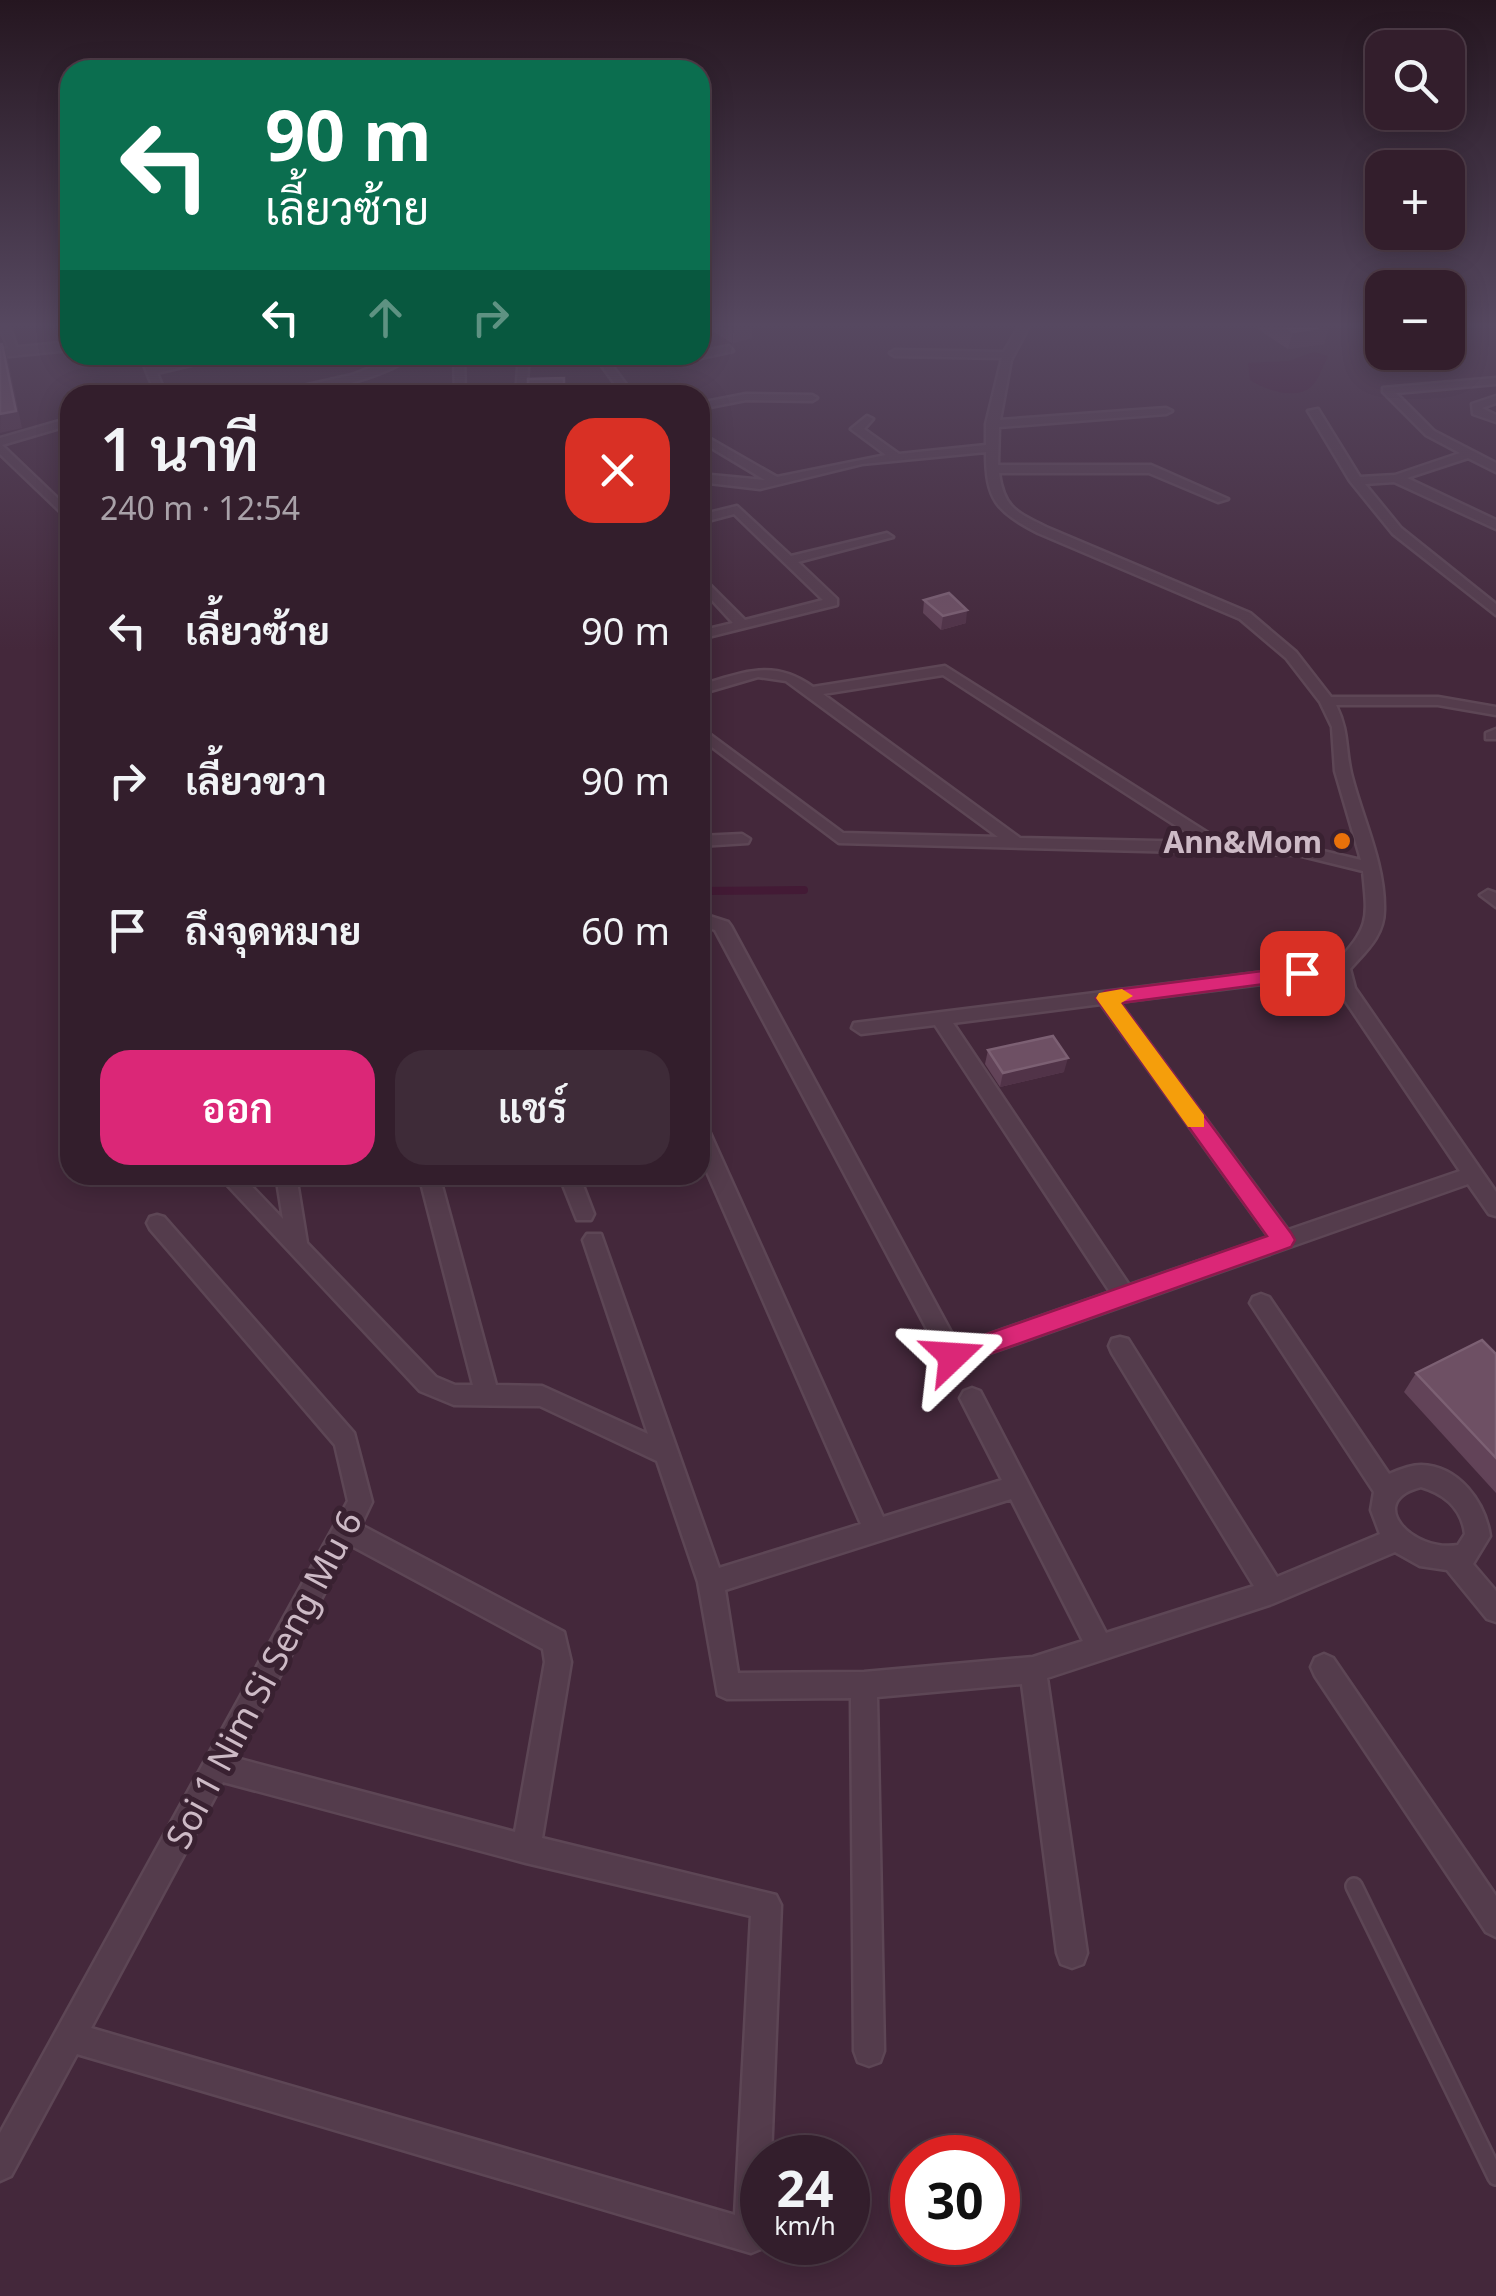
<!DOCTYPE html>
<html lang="th">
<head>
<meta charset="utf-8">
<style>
	:root { --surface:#331e2c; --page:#3e2b38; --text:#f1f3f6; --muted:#a9a2a9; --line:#4e3c48; --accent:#db2777 }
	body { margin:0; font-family:"Noto Sans",Sarabun,sans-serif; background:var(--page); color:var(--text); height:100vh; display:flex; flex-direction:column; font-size:38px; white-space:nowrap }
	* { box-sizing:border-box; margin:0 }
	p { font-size:32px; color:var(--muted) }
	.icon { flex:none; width:55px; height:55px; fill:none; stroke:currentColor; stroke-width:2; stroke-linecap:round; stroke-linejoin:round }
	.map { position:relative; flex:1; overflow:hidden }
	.details { position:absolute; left:60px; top:385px; width:650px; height:800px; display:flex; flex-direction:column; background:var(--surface); border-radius:30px; box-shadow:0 5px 25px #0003,0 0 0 2px var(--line) }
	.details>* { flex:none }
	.hud { position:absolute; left:60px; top:60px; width:650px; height:305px; border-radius:30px; box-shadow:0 5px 25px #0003,0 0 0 2px var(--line); background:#0b6e4f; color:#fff; overflow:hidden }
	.tools { position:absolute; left:1365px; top:30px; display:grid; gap:20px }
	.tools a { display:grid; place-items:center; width:100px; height:100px; border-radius:20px; background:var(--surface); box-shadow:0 5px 25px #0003,0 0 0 2px var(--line); font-size:50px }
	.speed { position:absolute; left:740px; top:2135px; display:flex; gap:20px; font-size:50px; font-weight:700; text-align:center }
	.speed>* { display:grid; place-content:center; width:130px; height:130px; border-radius:50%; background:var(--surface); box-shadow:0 5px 25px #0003,0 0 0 2px var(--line); line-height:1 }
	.speed small { font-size:25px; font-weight:400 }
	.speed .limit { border:15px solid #d22; background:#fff; color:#111 }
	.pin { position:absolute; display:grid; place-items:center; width:85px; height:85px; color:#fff; margin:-42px; border-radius:20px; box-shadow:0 5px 15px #0006 }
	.me { position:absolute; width:110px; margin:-55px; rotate:70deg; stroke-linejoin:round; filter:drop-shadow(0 0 8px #0008) }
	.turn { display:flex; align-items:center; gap:35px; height:210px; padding:0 40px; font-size:45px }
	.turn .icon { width:130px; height:130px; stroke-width:2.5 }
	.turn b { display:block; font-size:70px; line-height:85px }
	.lanes { display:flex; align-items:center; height:95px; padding:0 40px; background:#0003; justify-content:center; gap:50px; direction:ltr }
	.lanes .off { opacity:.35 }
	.round { display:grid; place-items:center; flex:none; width:105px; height:105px; border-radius:30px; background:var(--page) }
	.headline { display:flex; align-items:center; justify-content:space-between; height:170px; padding:0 40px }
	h1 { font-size:60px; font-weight:600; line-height:75px }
	.action { display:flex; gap:20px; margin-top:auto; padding:20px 40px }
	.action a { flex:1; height:115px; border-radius:30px; background:var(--accent); color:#fff; font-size:40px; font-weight:600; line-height:115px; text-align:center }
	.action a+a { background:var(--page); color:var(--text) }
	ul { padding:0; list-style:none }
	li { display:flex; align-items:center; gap:30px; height:150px; padding:0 40px }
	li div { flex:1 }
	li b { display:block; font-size:38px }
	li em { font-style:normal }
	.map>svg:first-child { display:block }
	.water { fill:#431a35 }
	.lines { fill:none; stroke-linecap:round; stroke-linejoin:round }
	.stream { stroke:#431a35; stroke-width:8 }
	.service-casing { stroke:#5d4655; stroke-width:20 }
	.minor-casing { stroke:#5d4655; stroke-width:5 }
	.tertiary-casing { stroke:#5d4655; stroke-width:5 }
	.service { stroke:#543c4c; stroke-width:15 }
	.minor { fill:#543c4c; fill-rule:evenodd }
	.tertiary { fill:#543c4c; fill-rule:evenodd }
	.wall { fill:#624358 }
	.shaded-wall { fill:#513348 }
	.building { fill:#6e5064; stroke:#7c6073; stroke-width:2.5 }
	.route { fill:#db2777; stroke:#8e194d; stroke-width:2.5 }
	.slow { fill:#f59e0b }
	.food-dot { fill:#e8710a; stroke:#392131; stroke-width:4 }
	.labels { text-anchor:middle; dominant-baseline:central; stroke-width:10; stroke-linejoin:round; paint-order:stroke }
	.poi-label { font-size:30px; font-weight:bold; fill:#cdbac6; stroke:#392131; text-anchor:end }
	.near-street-label { font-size:35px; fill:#cdbac6; stroke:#392131 }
</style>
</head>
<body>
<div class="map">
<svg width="1496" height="2296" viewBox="0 0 1496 2296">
	<rect width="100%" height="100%" fill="#44283b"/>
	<path class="water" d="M1314 352 1328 356C1324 364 1319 379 1312 386 1296 401 1265 390 1250 380L1248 363 1289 361Z"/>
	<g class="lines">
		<path class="stream" d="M700 891 804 890"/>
		<defs>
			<path id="service" d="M1354 1886 1496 2177"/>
			<g id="minor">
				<path d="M0 328H10L19 354H11Z"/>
				<path d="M1018 328H1028L1011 360 1000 420 1166 408 1172 411 1166 414 999 427 998 465H1151L1228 499 1218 502 1149 473H999C1004 508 1016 512 1046 527L1250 613 1296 652 1331 697H1438L1496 707V715L1438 705H1336C1349 732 1345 747 1351 773 1362 818 1385 863 1384 910 1384 936 1366 951 1350 969L1355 988 1496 1192V1216L1489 1214 1468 1184 953 1366 945 1363 715 930 700 925V913L728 922 731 926 958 1345 1110 1292 935 1025 861 1034 852 1028 854 1023 1336 963C1370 926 1368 920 1363 871L1298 855 839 843 700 738V727L843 833 998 837 786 681 758 677 700 694V685C743 673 773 658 813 687L945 666 1224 843 1298 845 1361 860 1335 771 1332 727 1320 702 1286 658 1240 619 1038 533C996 511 986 500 986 452L862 464 760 489 700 482V474L765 480 700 441V433L777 477 886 455 851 429 867 416 873 419 864 429 899 454 986 445V424L1002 358 895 356 890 353 895 350 1004 352ZM943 675 1201 842 1020 838 823 694ZM1334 975 1340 993 1460 1171 1288 1230 1119 1002ZM1101 1004 1269 1237 1129 1285 953 1023Z"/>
				<path d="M729 346 733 351 687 361 677 355H700V352Z"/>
				<path d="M140 355H150L155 367 213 355H233L157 373 166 395H156Z"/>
				<path d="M402 355H416C375 382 312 395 263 395L352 375Z"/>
				<path d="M454 355H464L465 395H455Z"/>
				<path d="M519 355H529L526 395H516Z"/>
				<path d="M594 355H604L634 395H623Z"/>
				<path d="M1496 378V384L1396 393 1434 431 1496 463V472L1468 458 1407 478 1496 520V529L1394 482 1365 484 1401 528 1496 604V615L1393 534 1350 481 1308 411 1318 409 1360 477 1395 475 1460 453 1426 435 1383 392V388Z"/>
				<path d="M746 394 812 395 817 398 812 401 746 400 700 409V403Z"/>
				<path d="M1496 396V403L1482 408 1496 415V422L1473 414 1472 404Z"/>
				<path d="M70 418V425L2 445 70 510V521L0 454V438Z"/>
				<path d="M737 506 791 556 887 533 893 537 798 562 837 599V605L700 639V631L733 623 700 587V575L745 620 823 600 734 514 700 523V515Z"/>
				<path d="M1496 729V739H1486V733Z"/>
				<path d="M742 834 750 839 748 843 700 846V836Z"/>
				<path d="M1488 890 1496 893V907L1480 895Z"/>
				<path d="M700 1126 710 1133 883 1517 1002 1480 960 1398 964 1391 972 1388 980 1391 1106 1633 1254 1586 1112 1353 1109 1346 1112 1339 1120 1337 1128 1339 1277 1577 1380 1534 1371 1510 1374 1492 1250 1303 1253 1297 1261 1294 1269 1297 1389 1474C1398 1470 1412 1465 1421 1465 1459 1466 1485 1502 1490 1536L1473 1564 1496 1591V1622L1487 1619 1447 1570 1420 1566 1395 1552 1272 1604 1047 1678 1087 1953 1083 1964 1072 1968 1061 1964 1057 1953 1022 1684 877 1697 884 2051 880 2062 869 2066 858 2062 854 2051 851 1698 727 1699 718 1695 698 1582 657 1461 540 1406 454 1405 420 1391 218 1175H241L283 1219 276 1175H296L307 1243 436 1377 455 1385H473L419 1175H439L496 1385 542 1386 648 1434 583 1240 587 1234H601L719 1568 861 1524 700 1156ZM1421 1487C1445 1494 1462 1509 1465 1534L1458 1545C1412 1553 1364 1501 1421 1487ZM1011 1499 1083 1641 1033 1657 864 1672 738 1673 725 1590Z"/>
				<path d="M559 1175H579L594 1214 591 1220H577Z"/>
				<path d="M157 1215 164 1217 354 1433 372 1502 361 1525 564 1632 571 1662 542 1838 776 1895 781 1905 771 2158H762L763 2248 751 2253 77 2054 11 2176 0 2181V2133L348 1501 335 1445 150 1229 147 1223 150 1217ZM350 1545 543 1649 545 1662 515 1832 236 1758ZM223 1782 526 1863 751 1916 735 2215 91 2028Z"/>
				<path d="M1324 1654 1333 1658 1496 1896V1937L1486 1932 1315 1676 1311 1667 1315 1658Z"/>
			</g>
			<path id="tertiary" d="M70 342V350L0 357V349Z"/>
		</defs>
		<use href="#service" class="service-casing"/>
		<use href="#minor" class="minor-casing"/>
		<use href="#tertiary" class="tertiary-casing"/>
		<use href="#service" class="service"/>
		<use href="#minor" class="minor"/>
		<use href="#tertiary" class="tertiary"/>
	</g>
	<g class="wall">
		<path d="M62 328H70V355H106L70 359 66 348 67 339H65Z"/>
		<path d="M700 328H752V338L732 343 709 329 710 331 711 346 700 349Z"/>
		<path d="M1256 328H1328L1324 344 1288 349Z"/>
		<path d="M634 355H676L646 363Z"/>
		<path d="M924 600 966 623 941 630 923 613Z"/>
		<path d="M988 1050 1064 1072 1000 1087 985 1064Z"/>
		<path d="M1496 1354V1493L1404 1392 1416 1373Z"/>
	</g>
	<g class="shaded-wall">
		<path d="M732 328H752V338L732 343Z"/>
		<path d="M1319 328H1328L1324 344 1288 349 1293 332Z"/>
		<path d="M710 331 711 346 700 349V333Z"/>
		<path d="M2 344 8 360 22 428 0 433Z"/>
		<path d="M70 347V355H106L70 359 66 348Z"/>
		<path d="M645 355H676L646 363Z"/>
		<path d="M967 610 966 623 941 630 943 616Z"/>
		<path d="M1068 1058 1064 1072 1000 1087 1003 1073Z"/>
	</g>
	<g class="building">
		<path d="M69 328H70V347L66 348Z"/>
		<path d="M700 328H707L710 331 700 333Z"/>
		<path d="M1287 328H1319L1293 332Z"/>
		<path d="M0 344H2L16 411 0 414Z"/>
		<path d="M564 378V395H528V379Z"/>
		<path d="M949 593 967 610 943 616 924 600Z"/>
		<path d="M1053 1036 1068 1058 1003 1073 988 1050Z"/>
		<path d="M1482 1340 1496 1354V1458L1416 1373Z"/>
	</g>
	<linearGradient id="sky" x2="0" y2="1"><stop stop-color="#251620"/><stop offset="0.5" stop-color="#564860"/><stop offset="1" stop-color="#564860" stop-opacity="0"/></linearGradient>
	<rect width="1496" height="650" fill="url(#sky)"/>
	<path class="route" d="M1302 966 1312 973 1309 978 1121 1003 1291 1233 1295 1240 1291 1247 953 1367 944 1364 940 1356 944 1349 1267 1236 1096 998 1106 991Z"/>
	<path class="slow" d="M1122 989 1133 996 1121 1003 1204 1115V1127H1188L1096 998 1099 993Z"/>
	<circle class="food-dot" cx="1342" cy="841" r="10"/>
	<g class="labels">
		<g class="poi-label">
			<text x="1322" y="841">Ann&amp;Mom</text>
		</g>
		<g class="near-street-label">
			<text transform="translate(263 1679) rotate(-62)">Soi 1 Nim Si Seng Mu 6</text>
		</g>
	</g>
</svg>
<div class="tools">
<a><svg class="icon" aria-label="search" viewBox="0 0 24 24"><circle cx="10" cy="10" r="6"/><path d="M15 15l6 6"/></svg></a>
<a>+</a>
<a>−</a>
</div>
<div class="speed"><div>24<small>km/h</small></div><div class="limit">30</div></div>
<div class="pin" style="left:1302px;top:973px;background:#d93025"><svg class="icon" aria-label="arrive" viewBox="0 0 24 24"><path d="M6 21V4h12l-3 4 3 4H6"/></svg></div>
<svg class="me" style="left:953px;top:1356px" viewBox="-20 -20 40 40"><path d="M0-17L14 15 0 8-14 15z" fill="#db2777" stroke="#fff" stroke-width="4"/></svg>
<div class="hud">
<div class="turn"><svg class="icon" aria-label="left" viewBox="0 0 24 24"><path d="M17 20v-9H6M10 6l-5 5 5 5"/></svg><div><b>90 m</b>เลี้ยวซ้าย</div></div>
<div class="lanes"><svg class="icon" aria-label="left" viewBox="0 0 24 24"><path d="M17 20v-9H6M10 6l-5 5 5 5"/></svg><svg class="icon off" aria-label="ahead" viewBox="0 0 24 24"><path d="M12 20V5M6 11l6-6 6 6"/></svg><svg class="icon off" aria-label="right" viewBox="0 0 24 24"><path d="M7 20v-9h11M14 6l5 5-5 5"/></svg></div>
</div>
<section class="details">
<div class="headline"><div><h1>1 นาที</h1><p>240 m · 12:54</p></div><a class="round" style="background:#d93025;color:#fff"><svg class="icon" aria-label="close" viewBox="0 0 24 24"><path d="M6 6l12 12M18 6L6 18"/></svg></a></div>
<ul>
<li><svg class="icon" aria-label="left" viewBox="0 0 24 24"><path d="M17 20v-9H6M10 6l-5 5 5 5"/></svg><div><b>เลี้ยวซ้าย</b></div><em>90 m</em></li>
<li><svg class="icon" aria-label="right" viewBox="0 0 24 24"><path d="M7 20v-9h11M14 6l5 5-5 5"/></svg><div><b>เลี้ยวขวา</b></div><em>90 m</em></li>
<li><svg class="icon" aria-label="arrive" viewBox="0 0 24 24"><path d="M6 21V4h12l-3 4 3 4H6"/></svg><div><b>ถึงจุดหมาย</b></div><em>60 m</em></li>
</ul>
<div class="action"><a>ออก</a><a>แชร์</a></div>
</section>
</div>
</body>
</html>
